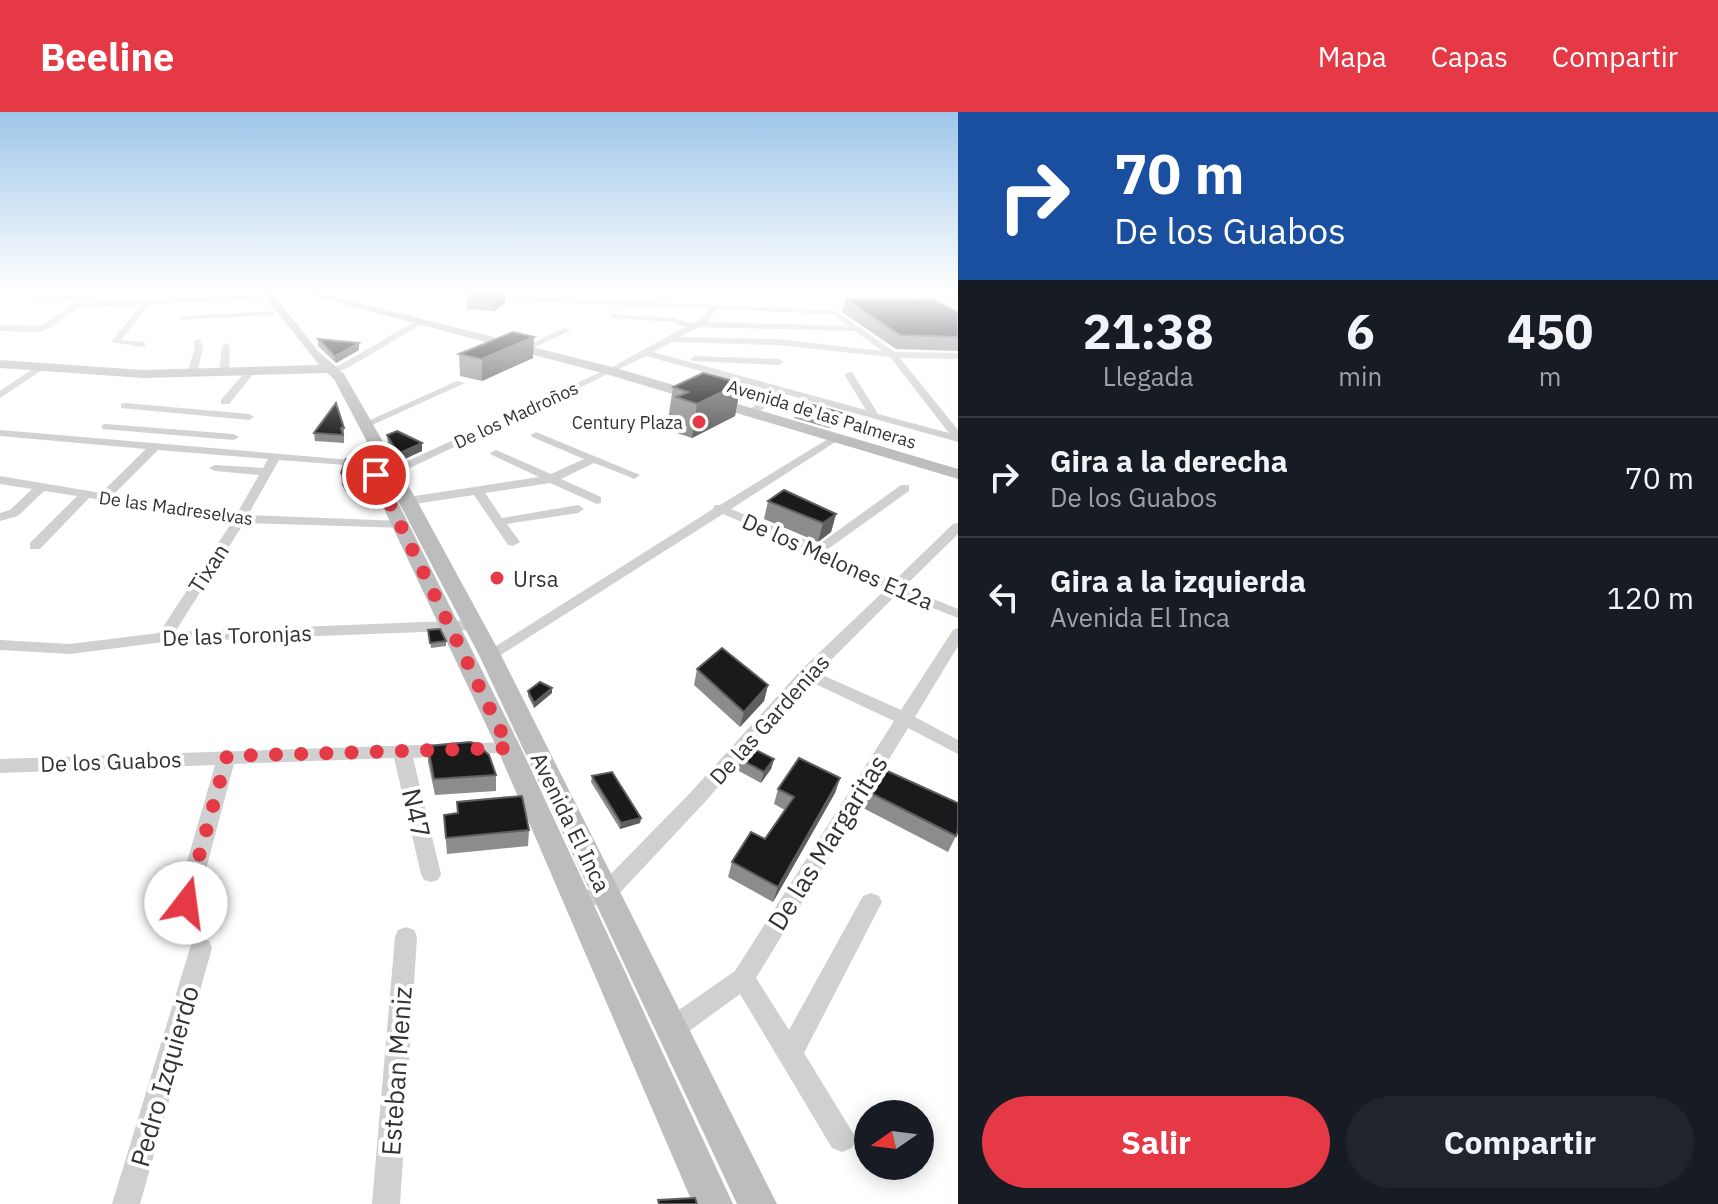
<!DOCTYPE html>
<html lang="es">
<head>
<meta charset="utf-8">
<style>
	:root { --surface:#171b24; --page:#20242c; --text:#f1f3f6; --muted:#9ea1a6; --line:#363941; --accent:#e63946 }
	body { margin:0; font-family:"IBM Plex Sans",sans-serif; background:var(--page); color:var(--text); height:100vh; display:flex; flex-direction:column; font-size:30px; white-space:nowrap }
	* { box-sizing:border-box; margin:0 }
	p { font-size:26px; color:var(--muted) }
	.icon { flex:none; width:44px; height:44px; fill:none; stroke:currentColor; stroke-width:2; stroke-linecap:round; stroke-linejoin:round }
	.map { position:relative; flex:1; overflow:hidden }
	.details { display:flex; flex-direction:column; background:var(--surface); width:760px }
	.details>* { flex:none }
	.hud { background:#1a4fa0; color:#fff; overflow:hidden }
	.needle { width:52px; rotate:256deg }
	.buttons { position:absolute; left:854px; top:988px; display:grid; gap:16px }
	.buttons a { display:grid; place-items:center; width:80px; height:80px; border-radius:50%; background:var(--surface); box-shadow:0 4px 20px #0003; font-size:40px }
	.pin { position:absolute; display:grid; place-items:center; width:68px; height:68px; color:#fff; margin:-34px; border:4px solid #fff; border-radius:50%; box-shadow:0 2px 8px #0007 }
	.me { position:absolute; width:88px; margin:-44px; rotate:15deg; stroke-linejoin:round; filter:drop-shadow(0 0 6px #0008) }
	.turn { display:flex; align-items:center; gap:28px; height:168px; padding:0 24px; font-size:36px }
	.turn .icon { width:104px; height:104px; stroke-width:2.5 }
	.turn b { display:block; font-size:56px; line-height:68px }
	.eta { display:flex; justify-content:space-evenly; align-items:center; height:136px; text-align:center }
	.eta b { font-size:48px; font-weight:700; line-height:56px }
	.action { display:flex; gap:16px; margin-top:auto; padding:16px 24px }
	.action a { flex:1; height:92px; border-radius:48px; background:var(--accent); color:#fff; font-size:32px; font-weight:700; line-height:92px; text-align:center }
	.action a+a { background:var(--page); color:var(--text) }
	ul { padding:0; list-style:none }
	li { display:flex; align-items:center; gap:24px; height:120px; padding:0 24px; border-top:2px solid var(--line) }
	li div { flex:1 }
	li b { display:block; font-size:30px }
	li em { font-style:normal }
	header { display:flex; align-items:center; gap:48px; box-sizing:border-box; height:112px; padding:0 40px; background:var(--accent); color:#fff }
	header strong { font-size:38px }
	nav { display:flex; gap:44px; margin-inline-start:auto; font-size:28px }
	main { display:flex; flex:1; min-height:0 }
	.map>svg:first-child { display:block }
	.green { fill:#e6ecdf }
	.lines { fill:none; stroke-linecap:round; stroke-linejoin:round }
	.street { fill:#d0d0d0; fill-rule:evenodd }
	.secondary { fill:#bdbdbd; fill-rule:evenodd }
	.wall { fill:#8c8c8c }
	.shaded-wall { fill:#5f5f5f }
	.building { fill:#1a1a1a; stroke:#5f5f5f; stroke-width:2 }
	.route { stroke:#e63946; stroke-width:14; stroke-dasharray:0 25.2 }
	.poi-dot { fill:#e63946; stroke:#fff; stroke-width:3 }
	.labels { text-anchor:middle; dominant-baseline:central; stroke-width:8; stroke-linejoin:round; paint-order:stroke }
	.far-street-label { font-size:18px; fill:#333; stroke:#fff }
	.far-poi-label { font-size:18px; fill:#333; stroke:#fff; text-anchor:end }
	.street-label { font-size:22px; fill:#333; stroke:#fff }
	.poi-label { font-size:22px; fill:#333; stroke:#fff; text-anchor:start }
	.near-street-label { font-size:26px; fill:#333; stroke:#fff }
</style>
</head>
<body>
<header>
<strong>Beeline</strong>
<nav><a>Mapa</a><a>Capas</a><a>Compartir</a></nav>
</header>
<main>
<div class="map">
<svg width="958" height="1092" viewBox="0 0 958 1092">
	<rect width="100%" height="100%" fill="#fff"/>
	<path class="green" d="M902 178H958V197H949Z"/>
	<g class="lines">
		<g class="street">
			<path d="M96 178H105L88 190 261 183 265 185 261 187 149 192 121 228 145 230V234L142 235 111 230 141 193 80 195 42 220 0 219V213L40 214 81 188 14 186 11 182 87 184Z"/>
			<path d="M481 178H491L505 184 834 198 895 240 958 241V247L900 246 958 318V330L785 282 756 302H748V298L776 280 646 244 395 363 372 365V361L388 358 612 255 685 215 673 210 612 206 609 202 674 206 692 212 705 204 709 197 504 188ZM717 197 832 202 848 214 707 210ZM699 215 855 219 882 239 777 227 680 225ZM672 230 777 233 890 245 949 321 878 302 852 260 844 262 866 298 653 240Z"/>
			<path d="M671 178H709L708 181 743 184 739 186 707 185 703 183 705 181Z"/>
			<path d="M885 178H895L958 205V210Z"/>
			<path d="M276 199 273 203 182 208 178 206 182 204Z"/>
			<path d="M416 209 423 211 346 257 332 260 327 257 340 253Z"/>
			<path d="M564 216 571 218 529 238 522 236Z"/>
			<path d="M197 227 200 228 203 236 197 261 192 264 187 261 195 236 193 230Z"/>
			<path d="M226 231 230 234 229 261 224 264 219 261 222 234Z"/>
			<path d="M695 244 779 247 784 250 779 253 692 249 690 247Z"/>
			<path d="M37 254 45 256 0 286V279Z"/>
			<path d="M246 259 254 261 229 292H221V288Z"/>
			<path d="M457 269 465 271 370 314 361 312Z"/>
			<path d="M125 291 249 302 254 305 249 308 121 296V292Z"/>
			<path d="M106 312 234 322 239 325 234 328 102 317V313Z"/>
			<path d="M0 318 375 350V354L371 355 279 348 248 403 402 409 408 413 407 416 244 411 175 520 474 508 482 513 474 518 164 530 70 542 0 538V528L70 532 159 521 232 410 89 386 40 437H30V431L77 384 44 379 18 404 0 409V401L10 398 32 377 0 372V364L101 381 146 337 0 324ZM158 338 268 347 263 356 215 353 209 356 215 359 259 363 236 403 113 383Z"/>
			<path d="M536 320 640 363 634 367 630 365 594 351 561 367 601 385V391L597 392 550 371 485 381 502 406 578 393 584 397 578 401 507 412 520 430 513 434 508 433 474 383 408 393 402 389 408 385 539 365 492 343 490 341 496 338 551 362 584 347 532 325 531 323Z"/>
			<path d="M836 322 841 325 840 327 731 397 818 433 901 373H909V379L828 437 893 470 953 412 958 411V422L904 475 958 497V506L897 482 818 561 901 598 953 518 958 516V534L915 605 958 628V642L908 616 756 866 789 918 863 784 871 781 879 784 882 790 804 941 856 1026 852 1036 842 1040 832 1036 740 882 681 925 672 929 663 925 660 917 663 909 735 859 894 609 809 569 705 690 614 787 576 799 568 796 565 790 568 784 599 774 691 680 801 558 886 477 814 441 723 402 496 546 490 548 482 543 713 397 715 393H720Z"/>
			<path d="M509 630 515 632 518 636 515 640 413 646 441 762 438 768 431 770 424 768 421 762 394 646 234 652 197 791 194 797 186 800 178 797 175 791 215 653 0 661V647Z"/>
			<path d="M406 815 414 818 417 825 400 1092H372L395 825 398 818Z"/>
			<path d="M201 826 209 829 212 836 140 1092H112L190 836 193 829Z"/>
		</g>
		<g class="secondary">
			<path d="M260 178H270L317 238 344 262 417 389 501 543 777 1092H737L479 543 334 267 327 261 143 266 0 256V248L143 258 319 253Z"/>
			<path d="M290 178H307L616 256 958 357V367L606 262Z"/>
			<path d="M377 360 385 365 521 636 733 1092H693L497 636 369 365Z"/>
		</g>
	</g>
	<g class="wall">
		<path d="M467 178H505V191L494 199 467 197Z"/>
		<path d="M846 187 958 200V239L896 237 842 200Z"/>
		<path d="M318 227 359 231V238L336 251 318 234Z"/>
		<path d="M459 242 533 246 482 269 460 264Z"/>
		<path d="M741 271 735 304 692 326 671 319 672 309 668 308 673 275Z"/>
		<path d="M796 298 839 309 829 316 794 306Z"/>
		<path d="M344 316V331L315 329 314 321Z"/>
		<path d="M387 323 422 339 398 350 388 332Z"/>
		<path d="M341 361 373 370 374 382 346 380 342 373Z"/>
		<path d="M768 389 836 402 831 420 818 430 764 407Z"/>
		<path d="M428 518 446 529V534L431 536Z"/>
		<path d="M697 557 768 573 764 589 740 615 694 573Z"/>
		<path d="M528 579 552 581 534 596 528 584Z"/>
		<path d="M428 634 496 663V679L435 683 428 650Z"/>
		<path d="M740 647H774L771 657 761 671 737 658Z"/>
		<path d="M592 664 641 706 640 711 620 717 591 670Z"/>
		<path d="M840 666 835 681 773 790 728 765 732 750 765 727 785 698 774 692 778 677Z"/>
		<path d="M869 680 956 724 948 740 863 696Z"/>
		<path d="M457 690 529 718 528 734 447 742 444 703 457 701Z"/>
	</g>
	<g class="shaded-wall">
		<path d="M497 178H505V191L494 199 495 180Z"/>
		<path d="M534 225 533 246 482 269V247Z"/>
		<path d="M359 231V238L336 251 335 244Z"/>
		<path d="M741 271 735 304 692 326 697 292Z"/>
		<path d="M841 301 839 309 829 316 831 308Z"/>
		<path d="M422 331V339L398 350V342Z"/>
		<path d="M836 402 831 420 818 430 823 411Z"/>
		<path d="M768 573 764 589 740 615 744 600Z"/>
		<path d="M552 576V581L534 596V591Z"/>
		<path d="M774 647 771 657 761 671 764 660Z"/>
		<path d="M840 666 835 681 773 790 778 775Z"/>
		<path d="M641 706 640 711 620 717 621 711Z"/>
	</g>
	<g class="building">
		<path d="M467 178H497L495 180Z"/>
		<path d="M846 187 934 188 958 200V225L900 223Z"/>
		<path d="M513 220 534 225 482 247 459 242Z"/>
		<path d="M318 227 359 231 335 244Z"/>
		<path d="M703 261 741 271 697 292 676 285 688 280 673 275Z"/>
		<path d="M336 291 344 316H341L343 323 314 321Z"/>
		<path d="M806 291 841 301 831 308 796 298Z"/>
		<path d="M397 319 422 331 398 342 387 323Z"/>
		<path d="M346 347 362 348 373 370 345 368 341 361Z"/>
		<path d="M784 378 836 402 823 411 768 389Z"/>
		<path d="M440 517 446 529 430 531 428 518Z"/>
		<path d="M722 536 768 573 744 600 697 557Z"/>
		<path d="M540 570 552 576 534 591 528 579Z"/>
		<path d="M470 630 477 632 489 643 496 663 434 667 428 634Z"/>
		<path d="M750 635 774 647 764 660 740 647Z"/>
		<path d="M799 646 840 666 778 775 732 750 751 720 765 727 794 685 778 677Z"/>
		<path d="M883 657 958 691V718L956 724 869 680Z"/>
		<path d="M612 660 641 706 621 711 592 664Z"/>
		<path d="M522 684 529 718 446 726 444 703 458 701 457 690Z"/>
		<path d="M695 1086 697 1092H659L658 1088Z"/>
	</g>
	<linearGradient id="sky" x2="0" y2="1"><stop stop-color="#9ec6ea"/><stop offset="0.54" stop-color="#fff"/><stop offset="1" stop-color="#fff" stop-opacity="0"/></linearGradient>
	<rect width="958" height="331" fill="url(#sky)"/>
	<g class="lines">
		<path class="route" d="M186 791 227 644 509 636 376 363"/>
	</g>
	<g class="poi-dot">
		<circle cx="699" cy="310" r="8"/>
		<circle cx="497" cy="466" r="8"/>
	</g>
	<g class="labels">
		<g class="far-street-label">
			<text transform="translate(822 302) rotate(17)">Avenida de las Palmeras</text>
			<text transform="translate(516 303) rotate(-25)">De los Madroños</text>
			<text transform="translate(176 396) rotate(8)">De las Madreselvas</text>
		</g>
		<g class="far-poi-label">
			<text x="683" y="310">Century Plaza</text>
		</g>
		<g class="street-label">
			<text transform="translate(838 449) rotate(24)">De los Melones E12a</text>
			<text transform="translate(208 456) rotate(-57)">Tixan</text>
			<text transform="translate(237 523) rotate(-2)">De las Toronjas</text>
			<text transform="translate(769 607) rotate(-48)">De las Gardenias</text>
			<text transform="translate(111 649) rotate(-2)">De los Guabos</text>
			<text transform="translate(571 710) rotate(64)">Avenida El Inca</text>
		</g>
		<g class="poi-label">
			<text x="513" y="466">Ursa</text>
		</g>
		<g class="near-street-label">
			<text transform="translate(417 701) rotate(77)">N47</text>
			<text transform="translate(827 730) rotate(-58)">De las Margaritas</text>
			<text transform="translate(396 959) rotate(-86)">Esteban Meniz</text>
			<text transform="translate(164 964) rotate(-74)">Pedro Izquierdo</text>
		</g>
	</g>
</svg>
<div class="buttons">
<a><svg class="needle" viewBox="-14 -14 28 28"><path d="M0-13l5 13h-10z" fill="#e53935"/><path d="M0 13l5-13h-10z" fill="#9ea1a6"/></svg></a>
</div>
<div class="pin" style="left:376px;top:363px;background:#d93025"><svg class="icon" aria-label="arrive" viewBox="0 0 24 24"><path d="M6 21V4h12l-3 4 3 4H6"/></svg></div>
<svg class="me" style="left:186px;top:791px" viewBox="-20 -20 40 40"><circle r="19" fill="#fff"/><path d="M0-13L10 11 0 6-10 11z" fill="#e63946"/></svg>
</div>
<section class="details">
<div class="hud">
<div class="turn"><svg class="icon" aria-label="right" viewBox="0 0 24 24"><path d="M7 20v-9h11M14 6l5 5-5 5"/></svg><div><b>70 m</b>De los Guabos</div></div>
</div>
<div class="eta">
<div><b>21:38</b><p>Llegada</p></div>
<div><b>6</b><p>min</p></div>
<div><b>450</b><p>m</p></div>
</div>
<ul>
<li><svg class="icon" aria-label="right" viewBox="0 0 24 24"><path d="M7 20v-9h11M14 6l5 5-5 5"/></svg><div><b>Gira a la derecha</b><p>De los Guabos</p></div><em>70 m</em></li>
<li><svg class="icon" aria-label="left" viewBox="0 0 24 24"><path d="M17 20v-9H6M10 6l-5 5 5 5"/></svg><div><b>Gira a la izquierda</b><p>Avenida El Inca</p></div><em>120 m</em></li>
</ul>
<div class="action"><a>Salir</a><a>Compartir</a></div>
</section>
</main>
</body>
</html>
